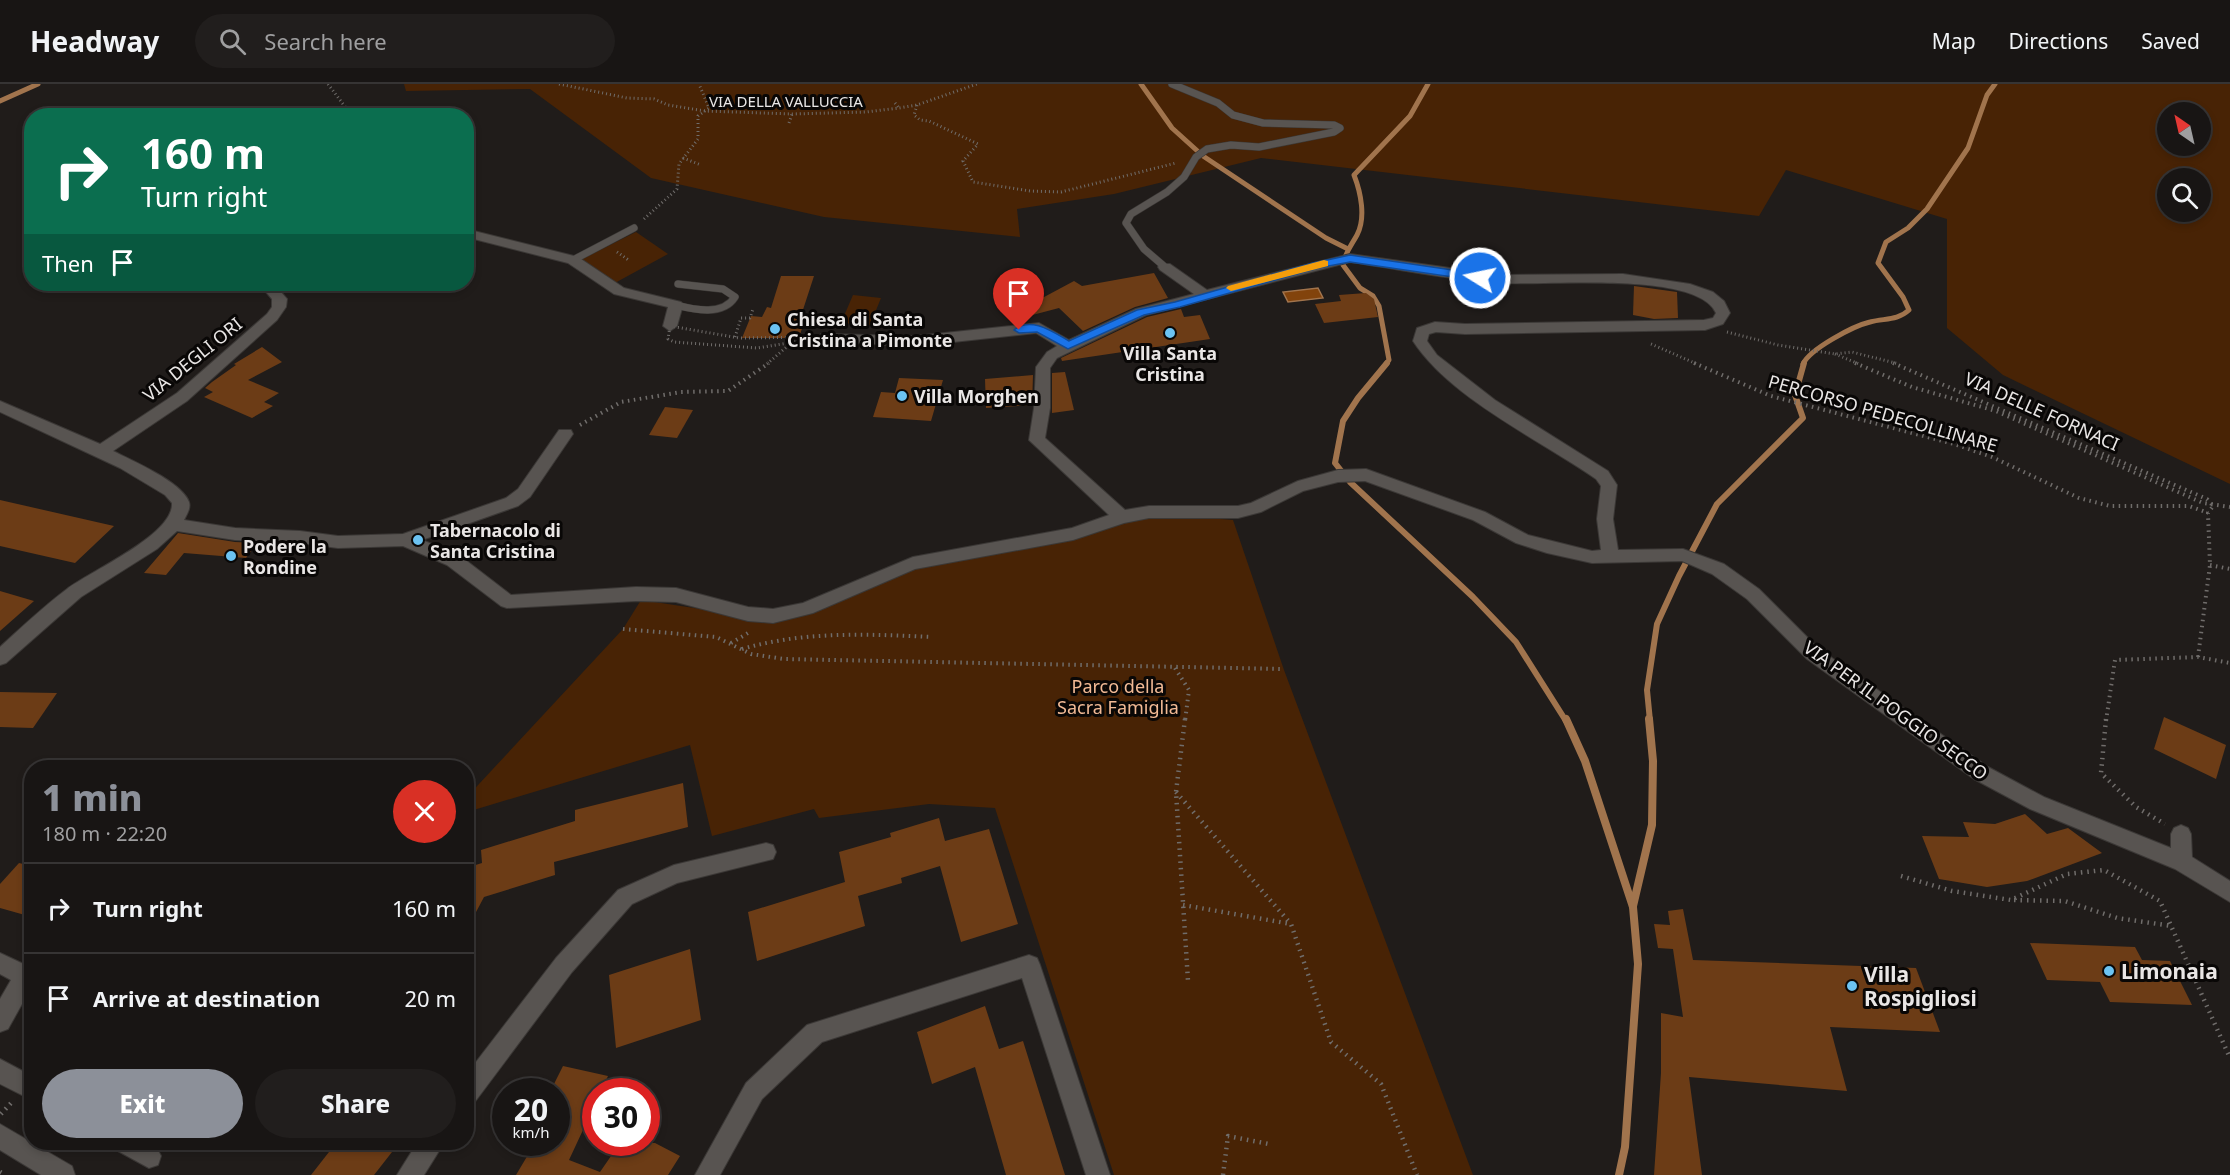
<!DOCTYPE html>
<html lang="en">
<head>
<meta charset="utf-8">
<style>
	:root { --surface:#181514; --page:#211e1d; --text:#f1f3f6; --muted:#9f9fa0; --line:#363434; --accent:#8c9099 }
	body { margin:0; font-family:"Noto Sans",sans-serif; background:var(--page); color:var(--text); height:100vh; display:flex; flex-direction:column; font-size:22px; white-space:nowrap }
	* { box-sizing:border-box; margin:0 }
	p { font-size:20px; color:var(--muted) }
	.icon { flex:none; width:33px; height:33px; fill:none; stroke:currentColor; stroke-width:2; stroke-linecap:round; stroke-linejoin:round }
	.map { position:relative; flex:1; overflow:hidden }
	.panel { position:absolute; left:24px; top:676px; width:450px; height:390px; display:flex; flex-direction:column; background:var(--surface); border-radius:24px; box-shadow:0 3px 9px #0003,0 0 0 2px var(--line) }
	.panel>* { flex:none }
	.top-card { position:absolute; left:24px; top:24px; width:450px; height:183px; border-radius:24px; box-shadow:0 3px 9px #0003,0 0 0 2px var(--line); background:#0b6e4f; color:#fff; overflow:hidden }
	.needle { width:39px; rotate:326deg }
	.controls { position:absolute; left:2157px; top:18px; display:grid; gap:12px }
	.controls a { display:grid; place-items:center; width:54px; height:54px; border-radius:50%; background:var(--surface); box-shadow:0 3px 9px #0003,0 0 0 2px var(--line); font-size:30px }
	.speed { position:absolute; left:492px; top:994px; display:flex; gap:12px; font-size:30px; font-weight:700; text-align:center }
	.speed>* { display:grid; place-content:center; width:78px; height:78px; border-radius:50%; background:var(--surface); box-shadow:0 3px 9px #0003,0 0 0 2px var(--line); line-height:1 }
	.speed small { font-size:15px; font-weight:400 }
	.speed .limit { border:9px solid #d22; background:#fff; color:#111 }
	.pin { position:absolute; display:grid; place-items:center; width:51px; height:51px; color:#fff; margin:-62px -26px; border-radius:50% 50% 50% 0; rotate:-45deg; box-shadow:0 0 6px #0007 }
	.pin .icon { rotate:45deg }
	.me { position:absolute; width:66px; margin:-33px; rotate:280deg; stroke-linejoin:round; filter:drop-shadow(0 0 4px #0008) }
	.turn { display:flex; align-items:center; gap:21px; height:126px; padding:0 18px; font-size:27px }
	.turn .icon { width:78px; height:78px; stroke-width:2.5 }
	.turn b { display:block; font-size:42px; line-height:51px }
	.then { display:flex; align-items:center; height:57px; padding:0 18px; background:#0003; gap:12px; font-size:22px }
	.round { display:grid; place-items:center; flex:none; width:63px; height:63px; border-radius:32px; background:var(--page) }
	.headline { display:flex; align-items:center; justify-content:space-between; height:102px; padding:0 18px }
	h1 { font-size:36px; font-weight:800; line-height:45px; color:var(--accent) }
	.button { display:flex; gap:12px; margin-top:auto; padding:12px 18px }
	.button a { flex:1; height:69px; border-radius:36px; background:var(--accent); color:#fff; font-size:24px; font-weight:800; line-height:69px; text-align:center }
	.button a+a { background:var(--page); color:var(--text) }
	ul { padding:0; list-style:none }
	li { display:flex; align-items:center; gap:18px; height:90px; padding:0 18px; border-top:2px solid var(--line) }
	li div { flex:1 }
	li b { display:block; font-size:22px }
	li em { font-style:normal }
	header { display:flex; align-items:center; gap:36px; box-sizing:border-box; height:84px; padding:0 30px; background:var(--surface); border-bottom:2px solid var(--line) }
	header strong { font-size:28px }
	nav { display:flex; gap:33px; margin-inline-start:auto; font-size:21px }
	.search { width:420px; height:54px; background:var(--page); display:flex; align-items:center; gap:15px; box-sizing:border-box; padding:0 21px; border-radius:33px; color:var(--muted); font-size:22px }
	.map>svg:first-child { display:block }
	.green { fill:#482305; fill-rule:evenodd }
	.water { fill:#82430c; stroke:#a1744d; stroke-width:1.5 }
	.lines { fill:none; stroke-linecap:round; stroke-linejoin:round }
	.stream-far2 { stroke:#a1744d; stroke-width:5 }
	.stream-far1 { stroke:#a1744d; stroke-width:6 }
	.stream { stroke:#a1744d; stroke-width:8 }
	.building { fill:#6c3c16 }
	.service-casing { stroke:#3b3836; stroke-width:8 }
	.minor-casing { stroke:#3b3836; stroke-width:2 }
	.path-far2 { stroke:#706d6b; stroke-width:3; stroke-dasharray:1 3; stroke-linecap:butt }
	.path-far1 { stroke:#706d6b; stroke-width:4; stroke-dasharray:1.5 4.5; stroke-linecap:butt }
	.path { stroke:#706d6b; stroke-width:4.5; stroke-dasharray:1.5 5; stroke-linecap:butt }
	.service { stroke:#585451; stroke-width:7 }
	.minor { fill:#585451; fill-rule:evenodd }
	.route { fill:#1a73e8; stroke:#114b97; stroke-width:1.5 }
	.slow { fill:#f59e0b }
	.poi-dot { fill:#6cc3f2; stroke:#090706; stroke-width:2 }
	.labels { text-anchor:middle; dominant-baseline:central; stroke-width:6; stroke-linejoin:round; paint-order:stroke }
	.far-street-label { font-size:15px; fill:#e9e6e5; stroke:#090706 }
	.poi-label { font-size:18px; font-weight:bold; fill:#e9e6e5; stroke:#090706; text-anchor:start }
	.street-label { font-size:18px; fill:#e9e6e5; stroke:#090706 }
	.park-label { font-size:18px; fill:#f2ba95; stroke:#090706 }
	.near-poi-label { font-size:21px; font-weight:bold; fill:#e9e6e5; stroke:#090706; text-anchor:start }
</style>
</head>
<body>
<header>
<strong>Headway</strong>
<div class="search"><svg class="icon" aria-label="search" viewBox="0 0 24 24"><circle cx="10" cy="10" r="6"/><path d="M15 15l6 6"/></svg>Search here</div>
<nav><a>Map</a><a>Directions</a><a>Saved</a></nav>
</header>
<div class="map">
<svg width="2230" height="1091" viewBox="0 0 2230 1091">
	<rect width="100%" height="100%" fill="#201c1a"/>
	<g class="green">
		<path d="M404 0H2230V400L2003 291 1947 244V135L1786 86 1759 132 1261 74 1114 110 1017 125 1020 153 824 133 651 94 530 5 406 7ZM2168 28H2200V62H2168ZM2168 94H2200V128H2168Z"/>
		<path d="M636 148 668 170 613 200 580 176Z"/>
		<path d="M853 211 881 214 870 241 841 239Z"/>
		<path d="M1170 431 1233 436 1284 586 1473 1091H1114L995 724 929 720 819 734 814 725 712 752 690 661 467 728 466 714 623 545 641 516 767 535 920 482 1120 437Z"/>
	</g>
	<path class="water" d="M1318 204 1323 214 1288 218 1283 208Z"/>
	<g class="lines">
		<g class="stream-far2">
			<path d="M1141 0 1172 44 1203 72 1326 154 1346 164"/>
			<path d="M0 17 38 0"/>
			<path d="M1386 280 1389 276 1379 222 1373 212 1360 204 1343 181C1345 168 1351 162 1357 151 1366 134 1361 109 1354 91L1410 32 1428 0"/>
			<path d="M1803 280C1810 265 1853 242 1870 238 1885 234 1897 237 1909 226L1903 213 1878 179 1886 158 1908 144 1927 125 1968 64 1987 11 1995 0"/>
		</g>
		<g class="stream-far1">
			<path d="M1387 279 1358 314 1343 337 1335 379 1350 398 1473 513 1516 558 1566 637"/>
			<path d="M1650 637 1647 606 1657 540 1679 492 1717 420 1803 334 1795 311 1804 279"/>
		</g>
		<g class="stream">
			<path d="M1566 635 1585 677 1633 823 1638 880 1625 1063 1619 1091"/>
			<path d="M1633 822 1652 741 1653 677 1649 635"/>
		</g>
	</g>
	<g class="building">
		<path d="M1154 189 1168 214 1135 223 1083 247 1059 224 1021 234 1018 227 1074 197 1082 202Z"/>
		<path d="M781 192H814L799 238 803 241 799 254H742L751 232 762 233 767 223 771 224Z"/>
		<path d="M1634 202 1677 208 1678 234 1654 235 1633 231Z"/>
		<path d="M1366 209 1374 215 1378 233 1324 239 1315 220 1341 217 1339 211Z"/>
		<path d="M1181 225 1184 233 1200 231 1210 255 1062 277 1061 274 1147 233Z"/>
		<path d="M262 263 282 278 248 296 279 309 264 318 273 322 252 334 204 313 213 308 205 304 212 298 236 281 234 280Z"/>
		<path d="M1065 288 1074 326 1052 329V289Z"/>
		<path d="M1033 291 1032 321 986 324 985 295Z"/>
		<path d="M899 294 943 296 931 337 873 333 881 308 895 309Z"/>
		<path d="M665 323 693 326 677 354 649 351Z"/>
		<path d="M0 416 114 442 75 479 0 462Z"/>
		<path d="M178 449 235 458 257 459 246 474 184 469 166 491 144 489Z"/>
		<path d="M0 507 34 517 0 547Z"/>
		<path d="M0 608 57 609 33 644 0 643Z"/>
		<path d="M2164 633 2226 661 2216 695 2154 665Z"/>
		<path d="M683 699 688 743 554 778 555 791 484 813 466 847V784L482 779 481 766 575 737V726Z"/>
		<path d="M2025 730 2047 750 2068 744 2102 769 2027 797 1987 803 1939 795 1922 752 1969 753 1963 738 1995 740Z"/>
		<path d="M939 734 945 757 989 745 1018 840 961 858 940 782 901 794 902 799 858 812 865 842 757 877 748 828 845 798 839 768 891 753 890 749Z"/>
		<path d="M19 779 32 782V833L0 824V800Z"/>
		<path d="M1683 825 1693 876 1916 884 1940 948 1830 943 1847 1007 1689 993 1702 1091H1654L1661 989V929L1683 933 1673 865 1658 864 1654 840 1670 841 1668 827Z"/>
		<path d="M2030 859 2135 863 2142 876 2170 877 2192 921 2110 918 2100 898 2047 896Z"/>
		<path d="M690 865 701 936 616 964 609 891Z"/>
		<path d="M985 922 999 965 1023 957 1065 1091H1006L975 983 932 1000 917 948Z"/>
		<path d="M563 982 608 992 600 1008H596V1018L569 1076 600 1088 620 1059H655L680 1072 668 1091H516L535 1059H556V1008H550Z"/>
		<path d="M336 1059H399L374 1091H311Z"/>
	</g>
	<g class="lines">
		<defs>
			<g id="service">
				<path d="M573 176 634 144"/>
				<path d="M1165 183 1144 165 1126 139 1131 130 1167 108 1184 93 1196 73 1207 65 1231 61 1259 63 1334 48 1340 44 1334 41 1263 39 1233 31 1218 19 1172 0"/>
				<path d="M676 221C695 226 723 232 735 213L723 205 678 200"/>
			</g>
			<g id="minor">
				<path d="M466 145 578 173 624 204 681 218 683 221 677 242 670 247 663 242 668 223 614 210 568 179 466 153Z"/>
				<path d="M1350 170 1500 191 1623 190 1690 200 1713 208 1724 217 1730 229 1723 240 1705 246 1465 250 1436 248 1429 250 1427 257 1437 271 1495 316 1608 387 1617 401 1613 435 1618 466 1683 465 1724 480 1759 505 1819 565 1988 683 2044 713 2171 764V750L2174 744 2181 741 2188 744 2191 750 2192 773 2230 797V818L2175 785 2030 725 1974 695 1807 575 1747 515 1712 490 1682 477 1592 479 1547 469 1516 459 1473 436 1365 397 1338 398 1303 407 1261 428 1238 434H1149L1124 439 1073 456 915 485 813 529 773 539 748 537 676 518 636 517 507 524 501 522 447 481 403 462 338 464 300 459 235 456 177 447 157 465 81 513 6 579 0 581V563C22 543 43 523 67 505 90 487 174 451 172 419L165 411 120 384 0 328V317L100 360 177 309 267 230 272 223V215L259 200H274L287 215 286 223 277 236 187 317 113 367C131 376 182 398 189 418 191 424 187 430 184 436L235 444 300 447 338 452 403 450 506 414 518 405 559 346H571L573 350 530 413 518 422 422 456 459 471 511 511 636 503 676 504 748 523 773 525 803 519 913 473 1072 444 1109 431 1029 356 1034 324 1036 283 1047 268 1057 262 1036 249 916 262 826 258 821 256 819 253 821 250 916 252 1039 239 1069 256 1136 225 1194 210 1160 186 1158 183 1160 180H1170L1207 206ZM1350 178C1400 185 1450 196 1500 199 1543 202 1697 186 1716 229L1713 234 1704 236 1465 240 1435 238 1417 244 1413 257C1450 314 1540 356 1596 395L1601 402 1597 435 1601 466 1592 467 1528 451 1485 428 1366 385 1338 386 1298 397 1251 419 1238 422H1149L1125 426 1045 354 1050 324V284L1057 274 1146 231Z"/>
				<path d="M766 759 773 761 776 768 773 775 677 799 632 820 572 888 474 1019 466 1022V991L556 874 618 806 674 781Z"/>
				<path d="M0 869 32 884V902L8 945 0 948V915L11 896 0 890Z"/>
				<path d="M1029 871 1037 874 1040 881 1110 1091H1086L1022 894 822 958 762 1015 720 1091H695L746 999 807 941Z"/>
				<path d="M0 975 32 992V1016L0 1000Z"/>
				<path d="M0 1040 72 1082 75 1091H41L0 1066Z"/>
				<path d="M114 1059C131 1059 153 1053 161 1072L158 1081 149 1084 118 1067Z"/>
				<path d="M417 1059H444L424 1091H397Z"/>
			</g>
		</defs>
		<use href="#service" class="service-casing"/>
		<use href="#minor" class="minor-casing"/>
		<g class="path-far2">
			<path d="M328 0 352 32"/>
			<path d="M559 0 627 14 654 15 668 21 705 27 792 30 866 28 899 24 917 21 977 0"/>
			<path d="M895 19 899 24"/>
			<path d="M917 21 914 31 920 36 929 37 978 60 963 77 973 98 1030 107 1061 108 1176 79"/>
			<path d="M789 39 792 30"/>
			<path d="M683 74 701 81"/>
			<path d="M644 135 677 105 679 80 698 55V32L709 24 699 0"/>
			<path d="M617 168 630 177"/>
			<path d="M670 242 739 254 826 253 757 264 674 258 668 255Z"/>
			<path d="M1727 248 1778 261 1835 270 1852 268 1899 280"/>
			<path d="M735 253 741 234H750L753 225"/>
			<path d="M1651 260 1697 280"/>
			<path d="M1835 270 1859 280"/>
			<path d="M767 280 790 260"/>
		</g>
		<g class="path-far1">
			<path d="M1694 279 1771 312 1954 360 1992 373 2079 414 2110 422H2189L2208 429"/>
			<path d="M1855 279 1912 303 1996 327 2203 419 2230 423"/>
			<path d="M1893 279 2207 415 2213 422"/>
			<path d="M580 341 621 318 681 308 728 307 769 279"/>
			<path d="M2210 481 2230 485"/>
			<path d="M623 545 716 553 751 570 784 575 1284 585"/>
			<path d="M731 559 748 549"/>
			<path d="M742 565C804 547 867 550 931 553"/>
			<path d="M2198 573 2210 481 2208 429 2213 422"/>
			<path d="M1175 584 1189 606 1185 637"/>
			<path d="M2106 637 2115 576 2198 573 2230 579"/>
		</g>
		<g class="path">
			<path d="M1185 635 1176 708 1188 897"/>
			<path d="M2106 635 2101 689 2136 723 2165 740"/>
			<path d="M1176 708 1291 840"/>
			<path d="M1901 792 1952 807 2011 816 2067 790 2104 786 2160 817 2230 974"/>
			<path d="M2014 816 2065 817 2117 834 2172 842"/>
			<path d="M1183 821 1291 840 1331 958 1381 1000 1417 1091"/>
			<path d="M1 1030 12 1018"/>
			<path d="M0 1088 5 1091"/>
			<path d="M1223 1091 1228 1052 1269 1060"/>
		</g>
		<use href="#service" class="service"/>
		<use href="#minor" class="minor"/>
	</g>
	<path class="route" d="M1350 171 1480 190 1485 194 1480 197 1350 178 1318 184 1180 223 1144 231 1068 265 1037 248 1019 249 1014 246C1031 232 1053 248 1069 257L1137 226 1175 218 1313 179Z"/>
	<path class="slow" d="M1324 176 1328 177V182L1231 207 1226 204 1228 202Z"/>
	<g class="poi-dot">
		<circle cx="775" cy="245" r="6"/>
		<circle cx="1170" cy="249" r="6"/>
		<circle cx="902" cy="312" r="6"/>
		<circle cx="418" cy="456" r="6"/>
		<circle cx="231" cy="472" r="6"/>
		<circle cx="2109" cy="887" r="6"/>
		<circle cx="1852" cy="902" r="6"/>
	</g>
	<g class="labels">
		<g class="far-street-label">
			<text x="786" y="17">VIA DELLA VALLUCCIA</text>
		</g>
		<g class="poi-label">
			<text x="787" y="235">Chiesa di Santa<tspan x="787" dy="21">Cristina a Pimonte</tspan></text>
			<text x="1170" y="269" text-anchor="middle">Villa Santa<tspan x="1170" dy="21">Cristina</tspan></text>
			<text x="914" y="312">Villa Morghen</text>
			<text x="430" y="446">Tabernacolo di<tspan x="430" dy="21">Santa Cristina</tspan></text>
			<text x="243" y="462">Podere la<tspan x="243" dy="21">Rondine</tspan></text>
		</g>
		<g class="street-label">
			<text transform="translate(192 275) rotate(-39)">VIA DEGLI ORI</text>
			<text transform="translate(2042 327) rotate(24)">VIA DELLE FORNACI</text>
			<text transform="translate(1883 329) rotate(16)">PERCORSO PEDECOLLINARE</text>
			<text transform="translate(1896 626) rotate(36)">VIA PER IL POGGIO SECCO</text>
		</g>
		<g class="park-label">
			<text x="1118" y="602">Parco della<tspan x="1118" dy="21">Sacra Famiglia</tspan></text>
		</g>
		<g class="near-poi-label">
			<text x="2121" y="887">Limonaia</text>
			<text x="1864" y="890">Villa<tspan x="1864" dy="24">Rospigliosi</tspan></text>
		</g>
	</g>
</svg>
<div class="controls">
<a><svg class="needle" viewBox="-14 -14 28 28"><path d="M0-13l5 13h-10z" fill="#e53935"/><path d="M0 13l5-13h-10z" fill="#9f9fa0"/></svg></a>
<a><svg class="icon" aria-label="search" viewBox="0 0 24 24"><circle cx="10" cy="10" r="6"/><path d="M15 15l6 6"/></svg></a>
</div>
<div class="speed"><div>20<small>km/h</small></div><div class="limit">30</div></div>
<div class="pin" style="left:1019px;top:246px;background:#d93025"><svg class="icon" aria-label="arrive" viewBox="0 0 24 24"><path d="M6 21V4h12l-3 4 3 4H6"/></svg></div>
<svg class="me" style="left:1480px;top:194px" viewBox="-20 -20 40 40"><circle r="17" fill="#1a73e8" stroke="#fff" stroke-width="3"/><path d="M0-11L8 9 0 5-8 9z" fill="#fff"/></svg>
<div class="top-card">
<div class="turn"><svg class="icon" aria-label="right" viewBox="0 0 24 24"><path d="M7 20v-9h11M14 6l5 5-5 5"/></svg><div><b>160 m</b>Turn right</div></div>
<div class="then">Then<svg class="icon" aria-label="arrive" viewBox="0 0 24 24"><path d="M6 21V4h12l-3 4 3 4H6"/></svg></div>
</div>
<section class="panel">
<div class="headline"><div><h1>1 min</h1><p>180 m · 22:20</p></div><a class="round" style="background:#d93025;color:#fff"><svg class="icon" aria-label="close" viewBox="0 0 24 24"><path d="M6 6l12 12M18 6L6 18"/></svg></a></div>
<ul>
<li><svg class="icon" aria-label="right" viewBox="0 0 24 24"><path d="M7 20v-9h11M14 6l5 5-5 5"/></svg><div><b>Turn right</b></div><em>160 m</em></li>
<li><svg class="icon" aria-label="arrive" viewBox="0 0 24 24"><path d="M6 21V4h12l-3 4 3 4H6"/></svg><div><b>Arrive at destination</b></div><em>20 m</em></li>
</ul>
<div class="button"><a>Exit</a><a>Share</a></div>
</section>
</div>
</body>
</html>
